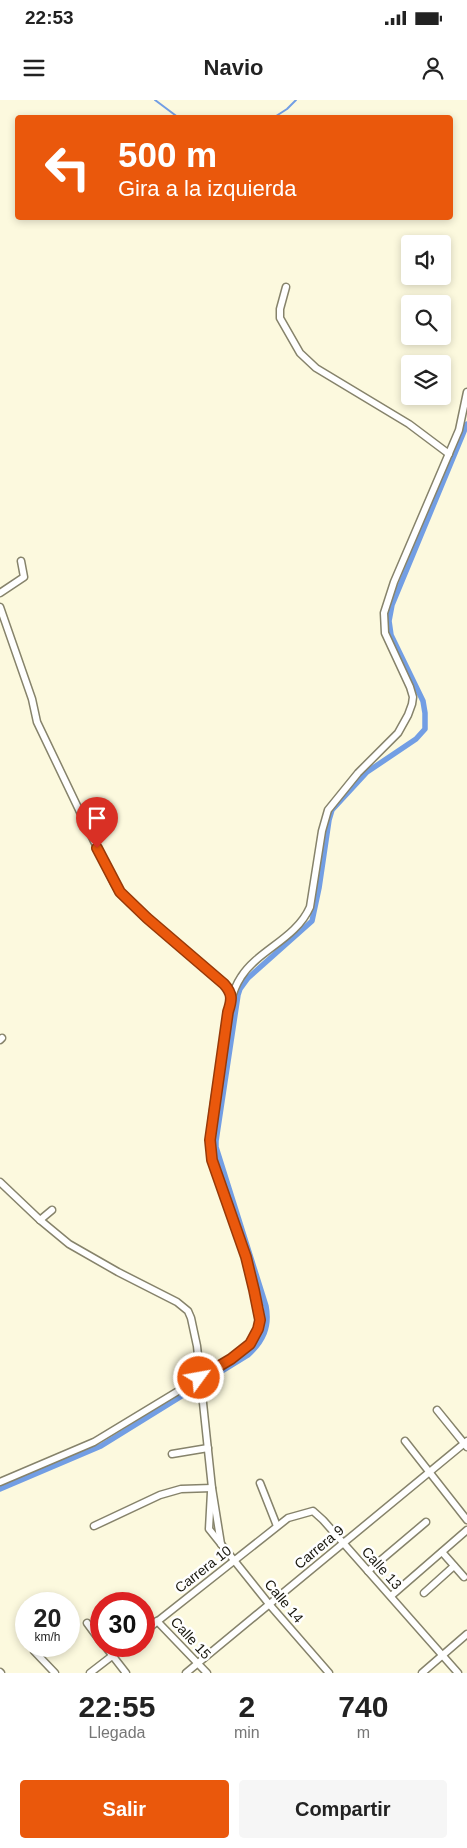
<!DOCTYPE html>
<html lang="es">
<head>
<meta charset="utf-8">
<style>
	:root { --surface:#fff; --page:#f6f6f6; --text:#222; --muted:#767676; --accent:#ea580c }
	body { margin:0; font-family:Arial,sans-serif; background:var(--page); color:var(--text); height:100vh; display:flex; flex-direction:column; font-size:19px; white-space:nowrap }
	* { box-sizing:border-box; margin:0 }
	p { font-size:16px; color:var(--muted) }
	.icon { flex:none; width:28px; height:28px; fill:none; stroke:currentColor; stroke-width:2; stroke-linecap:round; stroke-linejoin:round }
	.map { position:relative; height:1573px; overflow:hidden }
	.drawer { display:flex; flex-direction:column; background:var(--surface); flex:1 }
	.drawer>* { flex:none }
	.banner { position:absolute; left:15px; top:15px; width:438px; height:105px; border-radius:5px; box-shadow:0 2px 8px #0003; background:#ea580c; color:#fff; overflow:hidden }
	.fabs { position:absolute; left:401px; top:135px; display:grid; gap:10px }
	.fabs a { display:grid; place-items:center; width:50px; height:50px; border-radius:5px; background:var(--surface); box-shadow:0 2px 8px #0003; font-size:25px }
	.speed { position:absolute; left:15px; top:1492px; display:flex; gap:10px; font-size:25px; font-weight:700; text-align:center }
	.speed>* { display:grid; place-content:center; width:65px; height:65px; border-radius:50%; background:var(--surface); box-shadow:0 2px 8px #0003; line-height:1 }
	.speed small { font-size:12px; font-weight:400 }
	.speed .limit { border:8px solid #d22; background:#fff; color:#111 }
	.pin { position:absolute; display:grid; place-items:center; width:42px; height:42px; color:#fff; margin:-51px -21px; border-radius:50% 50% 50% 0; rotate:-45deg; box-shadow:0 0 5px #0007 }
	.pin .icon { rotate:45deg }
	.me { position:absolute; width:55px; margin:-28px; rotate:58deg; stroke-linejoin:round; filter:drop-shadow(0 0 4px #0008) }
	.turn { display:flex; align-items:center; gap:18px; height:105px; padding:0 20px; font-size:22px }
	.turn .icon { width:65px; height:65px; stroke-width:2.5 }
	.turn b { display:block; font-size:35px; line-height:42px }
	.eta { display:flex; justify-content:space-evenly; align-items:center; height:85px; text-align:center }
	.eta b { font-size:30px; font-weight:600; line-height:35px }
	.button { display:flex; gap:10px; margin-top:auto; padding:10px 20px }
	.button a { flex:1; height:58px; border-radius:5px; background:var(--accent); color:#fff; font-size:20px; font-weight:600; line-height:58px; text-align:center }
	.button a+a { background:var(--page); color:var(--text) }
	.status { display:flex; justify-content:space-between; align-items:center; height:35px; padding:0 25px; background:var(--surface); direction:ltr }
	.status svg { height:14px; fill:currentColor }
	header { display:flex; justify-content:space-between; align-items:center; height:65px; padding:0 20px; background:var(--surface); font-size:22px; font-weight:600 }
	.map>svg:first-child { display:block }
	.lines { fill:none; stroke-linecap:round; stroke-linejoin:round }
	.stream { stroke:#729ee4; stroke-width:2 }
	.canal { stroke:#729ee4; stroke-width:5.5 }
	.minor-casing { stroke:#86836b; stroke-width:9 }
	.minor { stroke:#fff; stroke-width:6 }
	.route-casing { stroke:#983908; stroke-width:12 }
	.route { stroke:#ea580c; stroke-width:9 }
	.labels { text-anchor:middle; dominant-baseline:central; stroke-width:5; stroke-linejoin:round; paint-order:stroke }
	.street-label { font-size:14px; fill:#17160c; stroke:#fff }
</style>
</head>
<body>
<div class="status"><b>22:53</b><svg viewBox="0 0 49 12"><path d="M0 12V9h3v3zM5 12V6h3v6zM10 12V3h3v9zM15 12V0h3v12zM26 1h20v11H26zM47 4h2v5h-2z"/></svg></div>
<header><svg class="icon" aria-label="menu" viewBox="0 0 24 24"><path d="M4 6h16M4 12h16M4 18h16"/></svg>Navio<svg class="icon" aria-label="person" viewBox="0 0 24 24"><circle cx="12" cy="8" r="4"/><path d="M4 21q1-7 8-7t8 7"/></svg></header>
<div class="map">
<svg width="467" height="1573" viewBox="0 0 467 1573">
	<rect width="100%" height="100%" fill="#fcf9de"/>
	<g class="lines">
		<g class="stream">
			<path d="M155 0 179 18"/>
			<path d="M273 18 287 9 296 0"/>
		</g>
		<path class="canal" d="M0 1389 101 1346 248 1255C263 1241 270 1227 266 1206L216 1047V1041L238 895 240 889 248 878 312 821 319 788 329 720 332 710 367 672 416 639 425 629V613L423 601 391 535 389 521 392 505 467 324"/>
		<defs>
			<g id="minor">
				<path d="M286 187 280 209V218L300 253 316 268 409 324 449 354"/>
				<path d="M0 493 24 477 21 461"/>
				<path d="M0 507 32 599 37 622 114 783 120 792 147 818 224 883 232 897"/>
				<path d="M0 940 2 938"/>
				<path d="M0 1082 40 1120 69 1144 118 1172 177 1202 188 1211 191 1218 197 1246 212 1388 221 1444"/>
				<path d="M40 1120 52 1110"/>
				<path d="M437 1310 467 1347"/>
				<path d="M405 1341 467 1420"/>
				<path d="M172 1354 208 1348"/>
				<path d="M0 1382 94 1342 231 1259 243 1250 254 1239 260 1220 246 1157 212 1059 210 1041C212 1006 219 973 225 939 228 918 229 895 241 877 258 850 296 839 310 807L322 731 328 710 358 673 398 633 408 615 412 604 413 597 410 587 385 533 384 513 394 482 459 330 467 292"/>
				<path d="M260 1383 277 1426"/>
				<path d="M211 1392 209 1429 269 1504 329 1573"/>
				<path d="M94 1426 160 1395 181 1389 212 1388"/>
				<path d="M442 1452 464 1477"/>
				<path d="M368 1471 426 1422"/>
				<path d="M424 1493 454 1466"/>
				<path d="M391 1496 467 1430"/>
				<path d="M157 1521 207 1573"/>
				<path d="M87 1523 101 1542"/>
				<path d="M144 1532 288 1418 313 1411 323 1420 458 1573"/>
				<path d="M105 1546 126 1573"/>
				<path d="M34 1551 55 1573"/>
				<path d="M0 1572 1 1573"/>
				<path d="M90 1573 125 1546"/>
				<path d="M186 1573 467 1341"/>
				<path d="M422 1573 467 1534"/>
			</g>
		</defs>
		<use href="#minor" class="minor-casing"/>
		<use href="#minor" class="minor"/>
	</g>
	<g class="lines">
		<defs>
			<path id="route" d="M97 748 120 792 147 818 224 884C233 894 232 900 228 912L210 1040 212 1060 246 1157 254 1190 260 1220 258 1229 250 1244 231 1259 199 1278"/>
		</defs>
		<use href="#route" class="route-casing"/>
		<use href="#route" class="route"/>
	</g>
	<g class="labels">
		<g class="street-label">
			<text transform="translate(319 1447) rotate(-40)">Carrera 9</text>
			<text transform="translate(382 1468) rotate(48)">Calle 13</text>
			<text transform="translate(203 1469) rotate(-38)">Carrera 10</text>
			<text transform="translate(284 1501) rotate(50)">Calle 14</text>
			<text transform="translate(191 1538) rotate(47)">Calle 15</text>
		</g>
	</g>
</svg>
<div class="fabs">
<a><svg class="icon" aria-label="sound" viewBox="0 0 24 24"><path d="M4 9h4l5-4v14l-5-4H4zM17 9q2 3 0 6"/></svg></a>
<a><svg class="icon" aria-label="search" viewBox="0 0 24 24"><circle cx="10" cy="10" r="6"/><path d="M15 15l6 6"/></svg></a>
<a><svg class="icon" aria-label="layers" viewBox="0 0 24 24"><path d="M12 4l9 5-9 5-9-5zM3 14l9 5 9-5"/></svg></a>
</div>
<div class="speed"><div>20<small>km/h</small></div><div class="limit">30</div></div>
<div class="pin" style="left:97px;top:748px;background:#d93025"><svg class="icon" aria-label="arrive" viewBox="0 0 24 24"><path d="M6 21V4h12l-3 4 3 4H6"/></svg></div>
<svg class="me" style="left:199px;top:1278px" viewBox="-20 -20 40 40"><circle r="17" fill="#ea580c" stroke="#fff" stroke-width="3"/><path d="M0-11L8 9 0 5-8 9z" fill="#fff"/></svg>
<div class="banner">
<div class="turn"><svg class="icon" aria-label="left" viewBox="0 0 24 24"><path d="M17 20v-9H6M10 6l-5 5 5 5"/></svg><div><b>500 m</b>Gira a la izquierda</div></div>
</div>
</div>
<section class="drawer">
<div class="eta">
<div><b>22:55</b><p>Llegada</p></div>
<div><b>2</b><p>min</p></div>
<div><b>740</b><p>m</p></div>
</div>
<div class="button"><a>Salir</a><a>Compartir</a></div>
</section>
</body>
</html>
